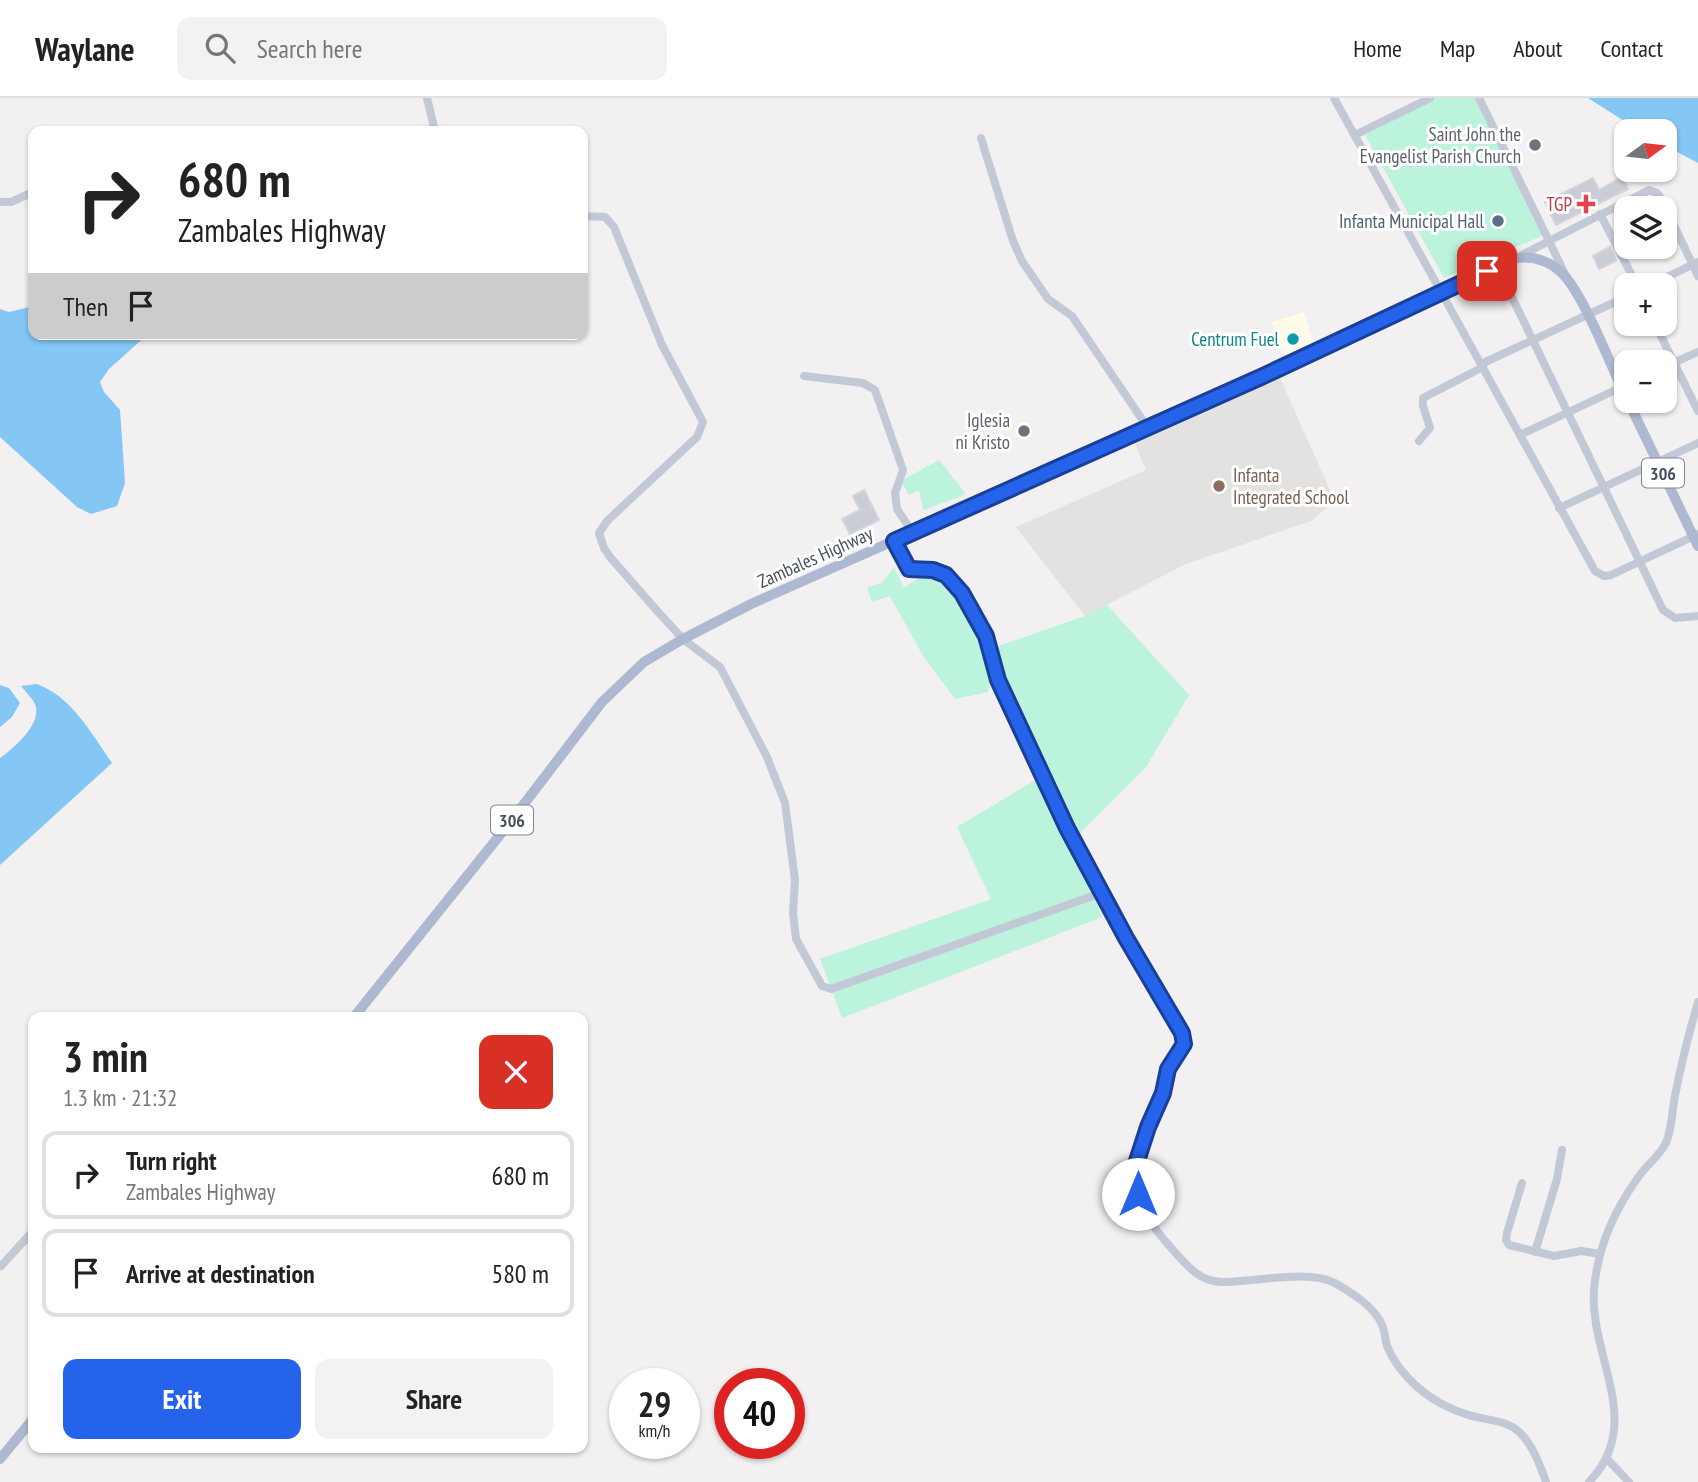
<!DOCTYPE html>
<html lang="en">
<head>
<meta charset="utf-8">
<style>
	:root { --surface:#fff; --page:#f2f2f2; --text:#222; --muted:#767676; --line:#e0e0e0; --accent:#2563eb }
	body { margin:0; font-family:"PT Sans Narrow",sans-serif; background:var(--page); color:var(--text); height:100vh; display:flex; flex-direction:column; font-size:26px; white-space:nowrap }
	* { box-sizing:border-box; margin:0 }
	p { font-size:23px; color:var(--muted) }
	.icon { flex:none; width:38px; height:38px; fill:none; stroke:currentColor; stroke-width:2; stroke-linecap:round; stroke-linejoin:round }
	.map { position:relative; flex:1; overflow:hidden }
	.sheet { position:absolute; left:28px; top:914px; width:560px; height:441px; display:flex; flex-direction:column; background:var(--surface); border-radius:14px; box-shadow:0 2px 5px #0004 }
	.sheet>* { flex:none }
	.guide { position:absolute; left:28px; top:28px; width:560px; height:214px; border-radius:14px; box-shadow:0 2px 5px #0004; background:#fff; color:var(--text); overflow:hidden }
	.needle { width:46px; rotate:75deg }
	.tools { position:absolute; left:1614px; top:21px; display:grid; gap:14px }
	.tools a { display:grid; place-items:center; width:63px; height:63px; border-radius:14px; background:var(--surface); box-shadow:0 2px 5px #0004; font-size:35px }
	.speed { position:absolute; left:609px; top:1270px; display:flex; gap:14px; font-size:35px; font-weight:700; text-align:center }
	.speed>* { display:grid; place-content:center; width:91px; height:91px; border-radius:50%; background:var(--surface); box-shadow:0 2px 5px #0004; line-height:1 }
	.speed small { font-size:18px; font-weight:400 }
	.speed .limit { border:10px solid #d22; background:#fff; color:#111 }
	.pin { position:absolute; display:grid; place-items:center; width:60px; height:60px; color:#fff; margin:-30px; border-radius:14px; box-shadow:0 4px 10px #0006 }
	.me { position:absolute; width:77px; margin:-38px; rotate:0deg; stroke-linejoin:round; filter:drop-shadow(0 0 5px #0008) }
	.turn { display:flex; align-items:center; gap:24px; height:147px; padding:0 35px; font-size:32px }
	.turn .icon { width:91px; height:91px; stroke-width:2.5 }
	.turn b { display:block; font-size:49px; line-height:60px }
	.then { display:flex; align-items:center; height:66px; padding:0 35px; background:#0003; gap:14px; font-size:26px }
	.round { display:grid; place-items:center; flex:none; width:74px; height:74px; border-radius:14px; background:var(--page) }
	.summary { display:flex; align-items:center; justify-content:space-between; height:119px; padding:0 35px }
	h1 { font-size:42px; font-weight:700; line-height:52px }
	.button { display:flex; gap:14px; margin-top:auto; padding:14px 35px }
	.button a { flex:1; height:80px; border-radius:14px; background:var(--accent); color:#fff; font-size:28px; font-weight:700; line-height:80px; text-align:center }
	.button a+a { background:var(--page); color:var(--text) }
	ul { padding:0; list-style:none }
	li { display:flex; align-items:center; gap:21px; height:88px; margin:0 14px 10px; padding:0 21px; border:4px solid var(--line); border-radius:14px }
	li div { flex:1 }
	li b { display:block; font-size:26px }
	li em { font-style:normal }
	header { display:flex; align-items:center; gap:42px; box-sizing:border-box; height:98px; padding:0 35px; background:var(--surface); border-bottom:2px solid var(--line) }
	header strong { font-size:33px }
	nav { display:flex; gap:38px; margin-inline-start:auto; font-size:24px }
	.search { width:490px; height:63px; background:var(--page); display:flex; align-items:center; gap:18px; box-sizing:border-box; padding:0 24px; border-radius:14px; color:var(--muted); font-size:26px }
	.map>svg:first-child { display:block }
	.commercial { fill:#fefce8 }
	.education { fill:#e4e1e1 }
	.green { fill:#bbf3dc }
	.water { fill:#84c6f4 }
	.building { fill:#cbcdd6; stroke:#d3d4dc; stroke-width:2 }
	.lines { fill:none; stroke-linecap:round; stroke-linejoin:round }
	.minor { stroke:#c2c8d6; stroke-width:8 }
	.major { stroke:#adb8d1; stroke-width:10 }
	.route-casing { stroke:#184099; stroke-width:18 }
	.route { stroke:#2563eb; stroke-width:12 }
	.worship-dot { fill:#6b7280; stroke:#fff; stroke-width:2.5 }
	.health-dot { fill:#e0444e; stroke:#fff; stroke-width:2.5 }
	.service-dot { fill:#5c6f8a; stroke:#fff; stroke-width:2.5 }
	.culture-dot { fill:#0f9aa8; stroke:#fff; stroke-width:2.5 }
	.education-dot { fill:#8d6e63; stroke:#fff; stroke-width:2.5 }
	.labels { text-anchor:middle; dominant-baseline:central; stroke-width:6; stroke-linejoin:round; paint-order:stroke }
	.shield { fill:#fff; stroke:#7e838f; stroke-width:2 }
	.shield-label { font-size:18px; font-weight:bold; fill:#464e5f }
	.worship-label { font-size:19px; fill:#5b616d; stroke:#fff; text-anchor:end }
	.health-label { font-size:19px; fill:#be3a42; stroke:#fff; text-anchor:end }
	.service-label { font-size:19px; fill:#4e5e75; stroke:#fff; text-anchor:end }
	.culture-label { font-size:19px; fill:#0d838f; stroke:#fff; text-anchor:end }
	.education-label { font-size:19px; fill:#785e54; stroke:#fff; text-anchor:start }
	.street-label { font-size:19px; fill:#464e5f; stroke:#fff }
</style>
</head>
<body>
<header>
<strong>Waylane</strong>
<div class="search"><svg class="icon" aria-label="search" viewBox="0 0 24 24"><circle cx="10" cy="10" r="6"/><path d="M15 15l6 6"/></svg>Search here</div>
<nav><a>Home</a><a>Map</a><a>About</a><a>Contact</a></nav>
</header>
<div class="map">
<svg width="1698" height="1384" viewBox="0 0 1698 1384">
	<rect width="100%" height="100%" fill="#f2f0f0"/>
	<path class="commercial" d="M1304 214 1314 247 1286 258 1272 224Z"/>
	<path class="education" d="M1280 280 1335 403 1311 423 1186 466 1085 518 1016 429 1146 372 1135 346Z"/>
	<g class="green">
		<path d="M1435 0H1475L1542 138 1444 180 1365 37Z"/>
		<path d="M939 362 965 395 962 398 923 412 919 392 909 397 901 383Z"/>
		<path d="M894 469 904 490 926 475 945 482 953 489 982 542 991 577 988 594 955 601 922 556 890 498 872 504 867 489 882 485Z"/>
		<path d="M1107 507 1189 597 1146 669 1075 740 993 550 1085 518Z"/>
		<path d="M1037 681 1081 767 1102 819 842 920 820 861 991 801 957 729Z"/>
	</g>
	<g class="water">
		<path d="M1588 0H1698V65L1664 47V33H1640Z"/>
		<path d="M33 208V236H148L109 271 100 284 104 294 120 312 125 385 117 408 91 416 77 409 0 339V211L9 214Z"/>
		<path d="M37 586C72 599 91 635 112 665L0 767V660C14 650 43 625 35 606 32 600 25 593 21 588Z"/>
		<path d="M0 587 9 590 20 605 12 619 0 629Z"/>
	</g>
	<g class="building">
		<path d="M1622 79 1628 91 1556 127 1545 104 1593 80 1599 92Z"/>
		<path d="M1610 149 1616 163 1599 171 1593 158Z"/>
		<path d="M864 392 879 422 850 436 842 421 860 412 853 398Z"/>
	</g>
	<g class="lines">
		<g class="minor">
			<path d="M427 0 435 33"/>
			<path d="M1334 0 1595 473 1604 478 1611 477 1698 436"/>
			<path d="M1479 0 1549 143 1518 159"/>
			<path d="M1355 37 1430 0"/>
			<path d="M981 40 1013 143 1022 163 1048 201 1072 218 1148 330"/>
			<path d="M0 104H11L33 94"/>
			<path d="M1600 116 1637 187"/>
			<path d="M583 118 605 119 614 129 662 247 703 324 697 339 607 423 599 435 604 450 610 459 659 515 683 541 720 569 767 659 785 705 795 782 793 815 796 841 822 888 831 891 1101 795"/>
			<path d="M1497 168 1663 512 1675 520 1698 518"/>
			<path d="M1565 176 1549 143 1649 92 1657 95 1661 100 1698 178"/>
			<path d="M1650 187 1698 164"/>
			<path d="M1655 226 1698 313"/>
			<path d="M1481 266 1626 199"/>
			<path d="M1664 269 1698 254"/>
			<path d="M804 278 863 285 875 292 903 372 895 395 897 411 913 435"/>
			<path d="M1520 337 1626 287"/>
			<path d="M1419 343 1430 330 1423 308V300L1483 269"/>
			<path d="M1559 410 1698 345"/>
			<path d="M894 443 909 471 933 472 946 477 962 495 986 538 998 582 1067 730 1139 863 1179 928 1184 946C1181 954 1174 960 1170 968 1165 979 1165 992 1160 1004 1134 1070 1119 1093 1173 1152 1188 1169 1201 1185 1225 1184 1255 1184 1309 1171 1335 1185 1352 1195 1375 1209 1382 1227 1385 1234 1385 1241 1387 1248 1397 1272 1417 1292 1440 1305 1498 1337 1518 1301 1546 1384"/>
			<path d="M1522 1085 1507 1135 1506 1142 1509 1147 1554 1158 1581 1153 1600 1156"/>
			<path d="M1535 1154 1557 1081 1562 1052"/>
			<path d="M1 1168 33 1133"/>
			<path d="M1608 1362 1629 1384"/>
			<path d="M1589 1384C1646 1325 1589 1259 1594 1191 1598 1148 1614 1113 1639 1078 1647 1067 1660 1057 1666 1045 1672 1030 1672 1013 1675 998 1681 966 1689 935 1698 904"/>
		</g>
		<g class="major">
			<path d="M1628 303 1698 448"/>
			<path d="M354 919 508 727 602 604 644 564 683 541 751 506 1169 321 1516 160C1533 158 1548 162 1561 174 1584 196 1610 267 1626 299"/>
			<path d="M0 1361 33 1321"/>
		</g>
	</g>
	<g class="lines">
		<defs>
			<path id="route" d="M1138 1096 1136 1066 1148 1029 1163 995 1168 971 1184 946 1182 935 1126 840 1067 730 998 582 986 538 962 495 946 477 933 472 909 471 894 443 1261 279 1487 173"/>
		</defs>
		<use href="#route" class="route-casing"/>
		<use href="#route" class="route"/>
	</g>
	<g class="worship-dot">
		<circle cx="1535" cy="47" r="7"/>
		<circle cx="1024" cy="333" r="7"/>
	</g>
	<path class="health-dot" d="M1582.5 95.5h7v7h7v7h-7v7h-7v-7h-7v-7h7z"/>
	<circle class="service-dot" cx="1498" cy="123" r="7"/>
	<circle class="culture-dot" cx="1293" cy="241" r="7"/>
	<circle class="education-dot" cx="1219" cy="388" r="7"/>
	<g class="labels">
		<g class="shield">
			<rect x="1642" y="360.5" width="42" height="29" rx="5"/>
			<rect x="491" y="707.5" width="42" height="29" rx="5"/>
		</g>
		<g class="shield-label">
			<text x="1663" y="375">306</text>
			<text x="512" y="722">306</text>
		</g>
		<g class="worship-label">
			<text x="1521" y="36">Saint John the<tspan x="1521" dy="22">Evangelist Parish Church</tspan></text>
			<text x="1010" y="322">Iglesia<tspan x="1010" dy="22">ni Kristo</tspan></text>
		</g>
		<g class="health-label">
			<text x="1572" y="106">TGP</text>
		</g>
		<g class="service-label">
			<text x="1484" y="123">Infanta Municipal Hall</text>
		</g>
		<g class="culture-label">
			<text x="1279" y="241">Centrum Fuel</text>
		</g>
		<g class="education-label">
			<text x="1233" y="377">Infanta<tspan x="1233" dy="22">Integrated School</tspan></text>
		</g>
		<g class="street-label">
			<text transform="translate(815 459) rotate(-24)">Zambales Highway</text>
		</g>
	</g>
</svg>
<div class="tools">
<a><svg class="needle" viewBox="-14 -14 28 28"><path d="M0-13l5 13h-10z" fill="#e53935"/><path d="M0 13l5-13h-10z" fill="#767676"/></svg></a>
<a><svg class="icon" aria-label="layers" viewBox="0 0 24 24"><path d="M12 4l9 5-9 5-9-5zM3 14l9 5 9-5"/></svg></a>
<a>+</a>
<a>−</a>
</div>
<div class="speed"><div>29<small>km/h</small></div><div class="limit">40</div></div>
<div class="pin" style="left:1487px;top:173px;background:#d93025"><svg class="icon" aria-label="arrive" viewBox="0 0 24 24"><path d="M6 21V4h12l-3 4 3 4H6"/></svg></div>
<svg class="me" style="left:1138px;top:1096px" viewBox="-20 -20 40 40"><circle r="19" fill="#fff"/><path d="M0-13L10 11 0 6-10 11z" fill="#2563eb"/></svg>
<div class="guide">
<div class="turn"><svg class="icon" aria-label="right" viewBox="0 0 24 24"><path d="M7 20v-9h11M14 6l5 5-5 5"/></svg><div><b>680 m</b>Zambales Highway</div></div>
<div class="then">Then<svg class="icon" aria-label="arrive" viewBox="0 0 24 24"><path d="M6 21V4h12l-3 4 3 4H6"/></svg></div>
</div>
<section class="sheet">
<div class="summary"><div><h1>3 min</h1><p>1.3 km · 21:32</p></div><a class="round" style="background:#d93025;color:#fff"><svg class="icon" aria-label="close" viewBox="0 0 24 24"><path d="M6 6l12 12M18 6L6 18"/></svg></a></div>
<ul>
<li><svg class="icon" aria-label="right" viewBox="0 0 24 24"><path d="M7 20v-9h11M14 6l5 5-5 5"/></svg><div><b>Turn right</b><p>Zambales Highway</p></div><em>680 m</em></li>
<li><svg class="icon" aria-label="arrive" viewBox="0 0 24 24"><path d="M6 21V4h12l-3 4 3 4H6"/></svg><div><b>Arrive at destination</b></div><em>580 m</em></li>
</ul>
<div class="button"><a>Exit</a><a>Share</a></div>
</section>
</div>
</body>
</html>
